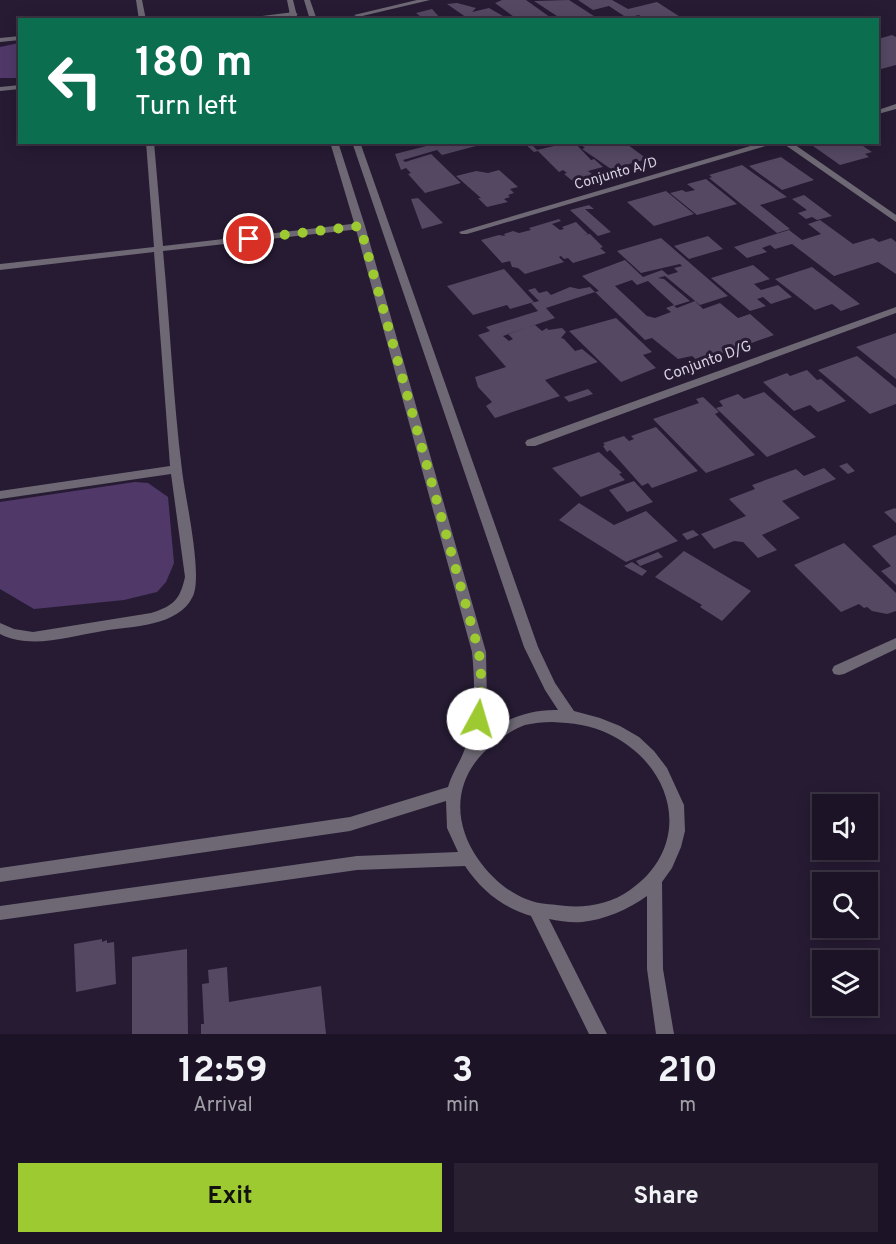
<!DOCTYPE html>
<html lang="en">
<head>
<meta charset="utf-8">
<style>
	:root { --surface:#1c1426; --page:#292132; --text:#f1f3f6; --muted:#a09ea7; --line:#3a3343; --accent:#9dca30 }
	body { margin:0; font-family:Overpass,sans-serif; background:var(--page); color:var(--text); height:100vh; display:flex; flex-direction:column; font-size:22px; white-space:nowrap }
	* { box-sizing:border-box; margin:0 }
	p { font-size:20px; color:var(--muted) }
	.icon { flex:none; width:33px; height:33px; fill:none; stroke:currentColor; stroke-width:2; stroke-linecap:round; stroke-linejoin:round }
	.map { position:relative; height:1034px; overflow:hidden }
	.details { display:flex; flex-direction:column; background:var(--surface); flex:1 }
	.details>* { flex:none }
	.guide { position:absolute; left:18px; top:18px; width:861px; height:126px; border-radius:0px; box-shadow:0 3px 15px #0003,0 0 0 2px var(--line); background:#0b6e4f; color:#fff; overflow:hidden }
	.tools { position:absolute; left:812px; top:794px; display:grid; gap:12px }
	.tools a { display:grid; place-items:center; width:66px; height:66px; border-radius:0px; background:var(--surface); box-shadow:0 3px 15px #0003,0 0 0 2px var(--line); font-size:30px }
	.pin { position:absolute; display:grid; place-items:center; width:51px; height:51px; color:#fff; margin:-26px; border:3px solid #fff; border-radius:50%; box-shadow:0 2px 6px #0007 }
	.me { position:absolute; width:66px; margin:-33px; rotate:6deg; stroke-linejoin:round; filter:drop-shadow(0 0 4px #0008) }
	.turn { display:flex; align-items:center; gap:21px; height:126px; padding:0 18px; font-size:27px }
	.turn .icon { width:78px; height:78px; stroke-width:2.5 }
	.turn b { display:block; font-size:42px; line-height:51px }
	.eta { display:flex; justify-content:space-evenly; align-items:center; height:102px; text-align:center }
	.eta b { font-size:36px; font-weight:700; line-height:42px }
	.action { display:flex; gap:12px; margin-top:auto; padding:12px 18px }
	.action a { flex:1; height:69px; border-radius:0px; background:var(--accent); color:#111; font-size:24px; font-weight:700; line-height:69px; text-align:center }
	.action a+a { background:var(--page); color:var(--text) }
	.map>svg:first-child { display:block }
	.green { fill:#503969 }
	.building { fill:#544863; fill-rule:evenodd }
	.lines { fill:none; stroke-linecap:round; stroke-linejoin:round }
	.minor { fill:#6d6874; fill-rule:evenodd }
	.tertiary { fill:#6d6874; fill-rule:evenodd }
	.route { stroke:#9dca30; stroke-width:10; stroke-dasharray:0 18 }
	.labels { text-anchor:middle; dominant-baseline:central; stroke-width:6; stroke-linejoin:round; paint-order:stroke }
	.far-street-label { font-size:14px; fill:#d9d2e2; stroke:#261b33 }
	.street-label { font-size:15px; fill:#d9d2e2; stroke:#261b33 }
</style>
</head>
<body>
<div class="map">
<svg width="896" height="1034" viewBox="0 0 896 1034">
	<rect width="100%" height="100%" fill="#261b33"/>
	<g class="green">
		<path d="M19 43V78H0V47Z"/>
		<path d="M135 482 148 483 168 497 174 563 166 582 157 592 124 600 34 609 0 589V502Z"/>
	</g>
	<g class="building">
		<path d="M502 0H526L554 20H518L495 3Z"/>
		<path d="M569 0 583 9 600 20H563L534 1Z"/>
		<path d="M578 0H612L628 9 657 2 685 20H645L639 15 627 18 609 6 593 10Z"/>
		<path d="M457 3 476 8 472 12 489 8 510 20H470L447 4Z"/>
		<path d="M432 9 442 20H425L416 13Z"/>
		<path d="M892 35 896 37V65L881 69 878 67V39Z"/>
		<path d="M442 142H472L476 146 442 155 437 150 403 160 405 162 431 154 461 183 425 193 408 174 411 173 406 168 401 170 395 154Z"/>
		<path d="M529 142 537 150 554 146 550 142H574L591 160 594 159 603 167 588 171 596 177 575 183 564 174 567 173 563 170 559 172 538 151 534 152 524 143Z"/>
		<path d="M578 142H624L647 159 611 169 582 149 585 148Z"/>
		<path d="M828 142H857L872 152 865 154 869 157 840 165 813 146Z"/>
		<path d="M781 157 814 180 782 190 749 166Z"/>
		<path d="M742 165 787 197 760 205 790 229 777 233 709 178 712 177 709 175Z"/>
		<path d="M499 170 518 187 510 189 514 193 508 195 510 197 504 199 508 202 487 207 478 198H481L456 176 476 171 488 173Z"/>
		<path d="M706 179 737 204 697 215 670 193 682 190 686 192 695 190 687 184Z"/>
		<path d="M666 191 694 214 654 226 627 202Z"/>
		<path d="M804 195 832 216 817 220 812 217 806 219 798 213 807 210 792 199Z"/>
		<path d="M418 198 443 223 422 229 411 199Z"/>
		<path d="M589 205 594 209H585L611 232 598 236 570 210Z"/>
		<path d="M559 219 561 221 552 224 560 230 564 229 562 227 576 222 588 234 583 235 590 234 603 247 600 248 606 253 573 263 568 258 564 259 561 256 559 257 564 262 525 274 518 268 512 267 510 261 502 263 481 240 499 235 505 236 504 234 513 231 519 233 531 230 529 228Z"/>
		<path d="M820 220 853 244 873 238 879 242 891 238 896 242V274L878 262 834 276 792 244 775 249 770 245 762 248 767 252 747 258 734 247 789 230 802 240 821 234 808 224Z"/>
		<path d="M708 236 723 249 689 259 674 246Z"/>
		<path d="M661 238 728 296 700 305 665 276 658 278 664 279 690 301 674 306 677 308 695 301 703 309 720 303 738 318 750 314 774 335 699 362 692 356 678 359 652 338 645 340 595 292 599 291 582 276 625 260 643 277 662 270 668 275 678 272 674 268 682 266 680 264 641 273 617 251ZM632 280 637 285 648 281 674 305 666 308 671 312 655 318 647 316 615 286Z"/>
		<path d="M753 265 770 279 754 284 761 290 778 285 792 297 771 304 763 297 757 299 766 306 750 311 711 278Z"/>
		<path d="M812 267 860 304 841 311 832 304 815 310 775 279Z"/>
		<path d="M504 269 534 302 510 309 507 305 473 315 447 286Z"/>
		<path d="M570 287 579 289 590 287 595 292 546 308 555 318 503 336 509 341 513 339 508 334 535 325 542 331 547 328 548 330 562 328 566 332 561 338 564 339 575 351 582 349 598 362 545 380 560 396 495 418 486 406 492 402 478 387 475 377 506 367 478 335 490 331 486 327 538 311 531 303 539 301 528 290 535 288 539 293 547 291 551 295Z"/>
		<path d="M616 318 652 352 643 355 656 368 621 382 569 331Z"/>
		<path d="M896 333V379L856 347Z"/>
		<path d="M857 356 896 388V404L870 414 818 370Z"/>
		<path d="M807 370 817 380 821 379 846 401 818 412 810 405 794 411 763 382 787 373 790 376Z"/>
		<path d="M588 389 593 394 569 402 564 397Z"/>
		<path d="M764 392 816 437 767 457 716 408 723 406 719 401 738 394 744 399Z"/>
		<path d="M703 397 719 412 715 414 755 455 706 473 653 419 699 403 696 399Z"/>
		<path d="M656 427 698 471 652 488 648 483 642 486 610 450 607 452 603 446 605 445 603 443 624 436 629 441 634 439 631 436Z"/>
		<path d="M599 452 622 473 619 474 625 480 581 497 552 468Z"/>
		<path d="M847 463 855 471 848 474 839 466Z"/>
		<path d="M824 468 836 479 782 501 800 518 762 535 777 550 758 558 743 542 734 541 714 549 701 534 746 516 729 499 755 489 752 485 796 469 804 476Z"/>
		<path d="M634 481 653 502 627 512 609 490Z"/>
		<path d="M579 503 614 525 646 511 678 541 626 562 559 520Z"/>
		<path d="M895 508 896 509V523L884 512Z"/>
		<path d="M693 530 699 535 687 540 682 534Z"/>
		<path d="M896 535V585L881 571 891 566 872 546Z"/>
		<path d="M844 543 896 593V611L887 614 872 611 867 607 864 608 859 604 841 612 794 565Z"/>
		<path d="M684 551 751 591 722 621 700 607 702 605 655 577Z"/>
		<path d="M658 552 663 557 640 566 636 561Z"/>
		<path d="M632 562 647 571 642 576 624 566Z"/>
		<path d="M102 939V942L107 940V943L114 942 116 984 76 992 74 944Z"/>
		<path d="M187 949 188 1034H132V957Z"/>
		<path d="M227 967 229 1002 321 986 326 1034H201V1024H204L202 984 209 983 208 970Z"/>
	</g>
	<g class="lines">
		<g class="minor">
			<path d="M136 0H142L146 20H139Z"/>
			<path d="M417 0H430L358 17 354 15Z"/>
			<path d="M294 12 298 14 296 15 259 20H229Z"/>
			<path d="M20 36V40L0 42V38Z"/>
			<path d="M20 85V89L0 91V87Z"/>
			<path d="M896 104V109L878 114V110Z"/>
			<path d="M146 142H154L163 246 360 223 365 226 360 229 163 251C170 324 173 397 182 470 185 497 203 574 193 596 179 627 131 626 103 631 70 636 31 650 0 634V623L14 629 33 632 151 613C173 606 180 600 185 577L171 474 0 499V491L170 466 154 252 0 270V264L154 247Z"/>
			<path d="M764 142H779L467 234H461L459 232Z"/>
			<path d="M781 142H791L896 215V222Z"/>
			<path d="M896 307V313L535 446H527L525 443 527 440Z"/>
			<path d="M896 638V649L844 674 839 675 834 674 832 670 834 666Z"/>
		</g>
		<g class="tertiary">
			<path d="M287 0H293L298 20H291Z"/>
			<path d="M304 0H310L317 20H310Z"/>
			<path d="M330 142H338L365 226 486 652 487 704 483 735C505 719 530 709 558 710L545 690 524 647 352 142H360L538 647 555 683 574 711 600 718 620 726 639 737 654 751 667 768 684 805 685 831 681 847 672 868 662 882 663 969 674 1034H656L647 969V896C629 909 604 920 582 922 571 923 560 921 549 919L607 1034H589L531 916C503 908 481 890 465 866L357 870 0 920V906L357 856 458 852 447 828 446 801 350 831 0 882V868L350 817 448 787C452 772 462 760 466 745 476 715 475 683 472 652L355 226ZM552 722C572 723 591 725 609 734 675 766 694 845 630 890 609 905 582 909 557 905 546 904 535 903 526 899 506 891 490 876 478 859 450 818 455 774 494 743 504 736 514 729 525 725 534 723 543 722 552 722Z"/>
		</g>
	</g>
	<g class="lines">
		<path class="route" d="M249 239 360 226 479 652 482 686 478 719"/>
	</g>
	<g class="labels">
		<g class="far-street-label">
			<text transform="translate(616 174) rotate(-16)">Conjunto A/D</text>
		</g>
		<g class="street-label">
			<text transform="translate(708 362) rotate(-20)">Conjunto D/G</text>
		</g>
	</g>
</svg>
<div class="tools">
<a><svg class="icon" aria-label="sound" viewBox="0 0 24 24"><path d="M4 9h4l5-4v14l-5-4H4zM17 9q2 3 0 6"/></svg></a>
<a><svg class="icon" aria-label="search" viewBox="0 0 24 24"><circle cx="10" cy="10" r="6"/><path d="M15 15l6 6"/></svg></a>
<a><svg class="icon" aria-label="layers" viewBox="0 0 24 24"><path d="M12 4l9 5-9 5-9-5zM3 14l9 5 9-5"/></svg></a>
</div>
<div class="pin" style="left:249px;top:239px;background:#d93025"><svg class="icon" aria-label="arrive" viewBox="0 0 24 24"><path d="M6 21V4h12l-3 4 3 4H6"/></svg></div>
<svg class="me" style="left:478px;top:719px" viewBox="-20 -20 40 40"><circle r="19" fill="#fff"/><path d="M0-13L10 11 0 6-10 11z" fill="#9dca30"/></svg>
<div class="guide">
<div class="turn"><svg class="icon" aria-label="left" viewBox="0 0 24 24"><path d="M17 20v-9H6M10 6l-5 5 5 5"/></svg><div><b>180 m</b>Turn left</div></div>
</div>
</div>
<section class="details">
<div class="eta">
<div><b>12:59</b><p>Arrival</p></div>
<div><b>3</b><p>min</p></div>
<div><b>210</b><p>m</p></div>
</div>
<div class="action"><a>Exit</a><a>Share</a></div>
</section>
</body>
</html>
